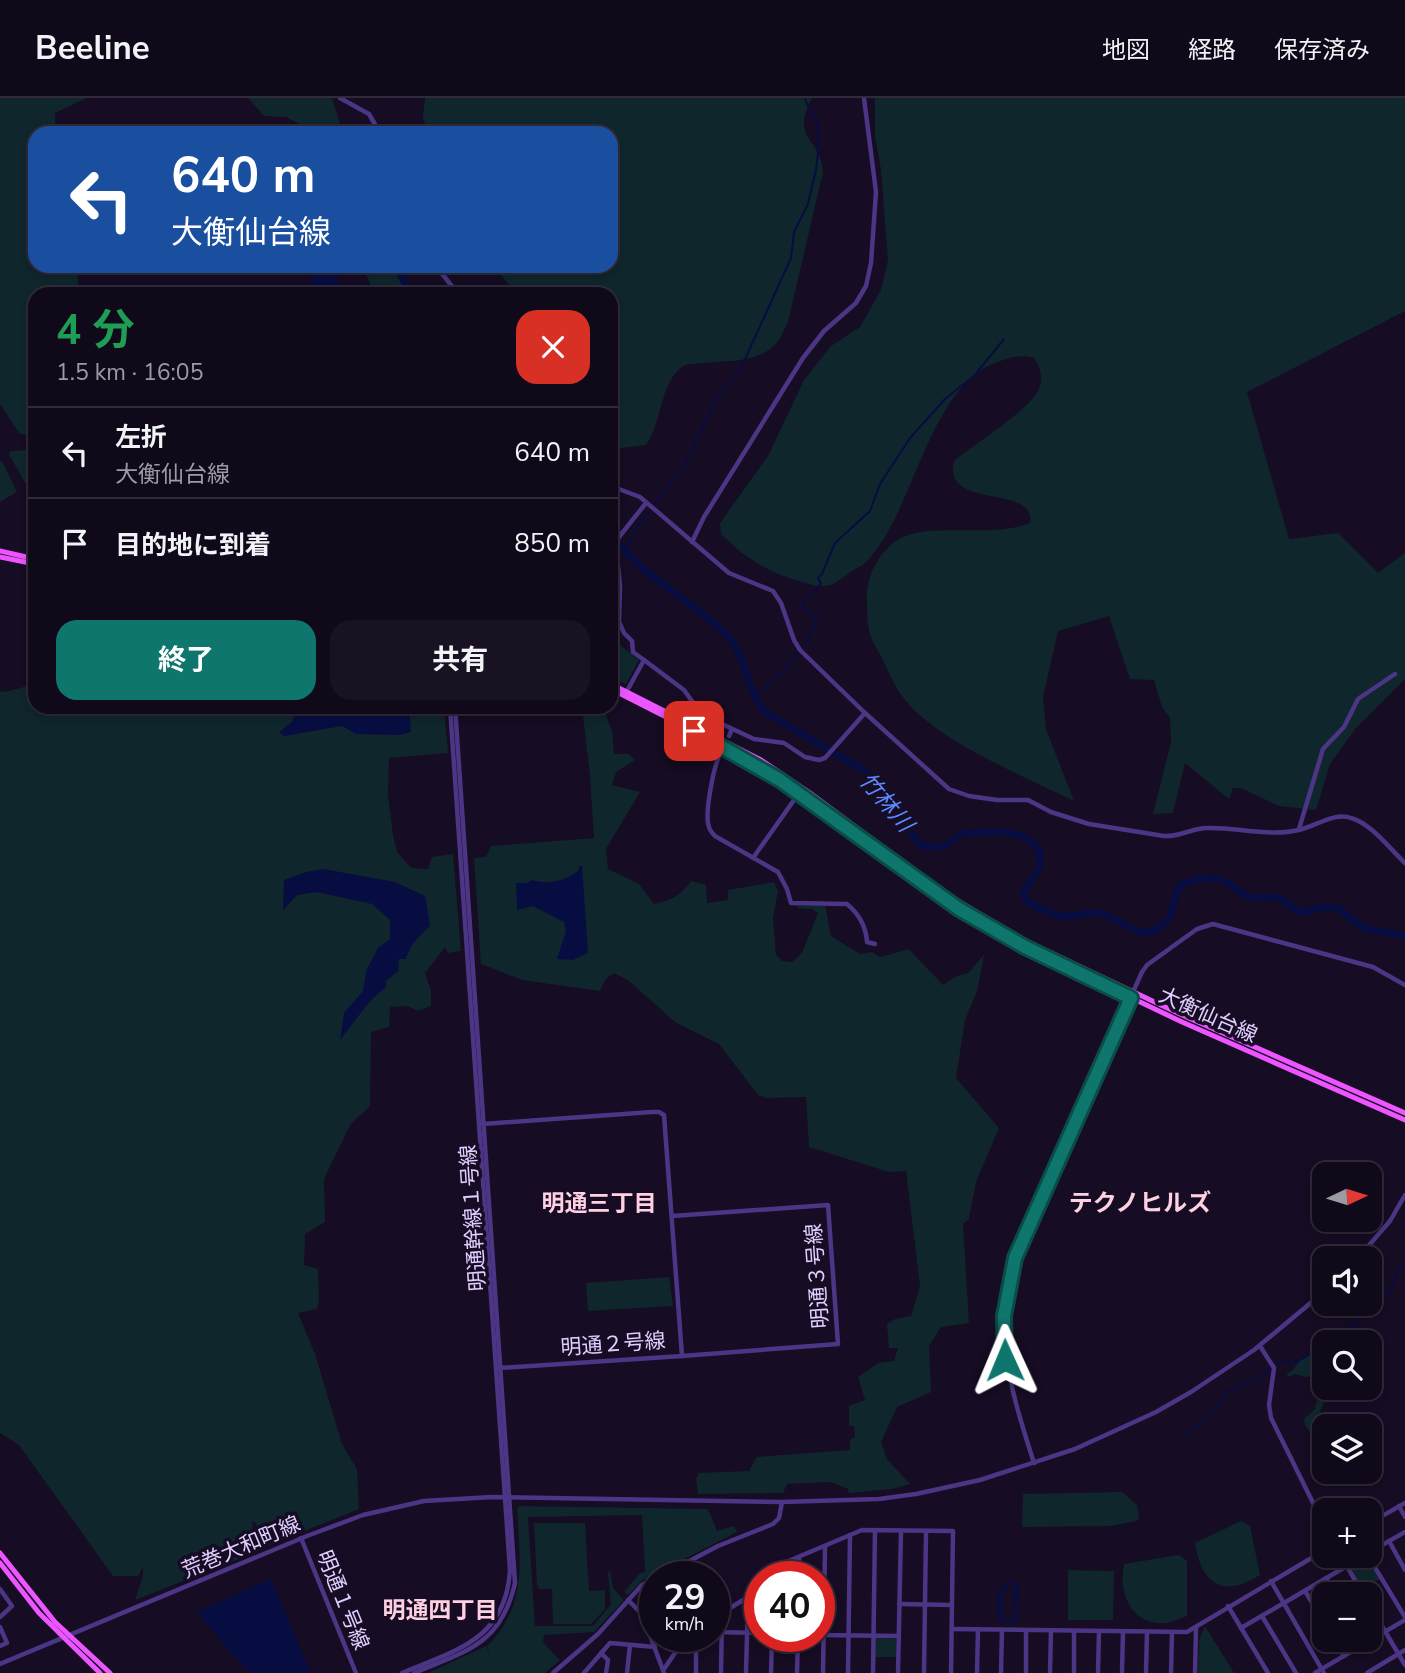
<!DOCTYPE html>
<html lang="ja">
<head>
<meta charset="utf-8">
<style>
	:root { --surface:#10091a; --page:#191223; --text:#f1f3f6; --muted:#9c9aa2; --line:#302a39; --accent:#0f766e }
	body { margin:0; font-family:"Nunito Sans","Noto Sans JP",sans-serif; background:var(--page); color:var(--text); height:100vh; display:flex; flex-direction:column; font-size:26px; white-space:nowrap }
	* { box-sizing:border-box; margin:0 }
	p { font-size:23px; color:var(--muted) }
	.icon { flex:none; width:38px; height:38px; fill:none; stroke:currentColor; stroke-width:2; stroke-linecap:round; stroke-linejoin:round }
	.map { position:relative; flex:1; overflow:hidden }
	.drawer { position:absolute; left:28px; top:189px; width:590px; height:427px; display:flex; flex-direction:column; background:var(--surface); border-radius:21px; box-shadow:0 4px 10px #0003,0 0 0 2px var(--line) }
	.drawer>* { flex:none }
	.top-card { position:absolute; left:28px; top:28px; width:590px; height:147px; border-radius:21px; box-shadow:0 4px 10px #0003,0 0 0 2px var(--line); background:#1a4fa0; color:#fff; overflow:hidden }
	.needle { width:46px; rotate:86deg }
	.tools { position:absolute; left:1312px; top:1064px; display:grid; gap:14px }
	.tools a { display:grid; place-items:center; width:70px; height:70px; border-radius:14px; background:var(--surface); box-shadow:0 4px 10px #0003,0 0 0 2px var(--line); font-size:35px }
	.speed { position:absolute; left:639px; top:1463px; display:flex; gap:14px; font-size:35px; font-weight:700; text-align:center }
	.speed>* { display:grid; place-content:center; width:91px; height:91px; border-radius:50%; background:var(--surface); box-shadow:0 4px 10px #0003,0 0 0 2px var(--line); line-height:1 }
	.speed small { font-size:18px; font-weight:400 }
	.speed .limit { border:10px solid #d22; background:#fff; color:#111 }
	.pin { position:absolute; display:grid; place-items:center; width:60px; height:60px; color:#fff; margin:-30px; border-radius:14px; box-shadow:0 4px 10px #0006 }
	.me { position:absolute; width:77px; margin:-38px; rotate:359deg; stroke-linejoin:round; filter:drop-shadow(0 0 5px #0008) }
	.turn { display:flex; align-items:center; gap:24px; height:147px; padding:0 28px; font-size:32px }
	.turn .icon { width:91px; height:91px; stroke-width:2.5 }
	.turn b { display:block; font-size:49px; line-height:60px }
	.round { display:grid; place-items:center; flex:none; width:74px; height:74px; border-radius:21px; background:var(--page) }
	.head { display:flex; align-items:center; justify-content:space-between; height:119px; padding:0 28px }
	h1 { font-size:42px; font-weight:700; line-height:52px; color:#1e9e55 }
	.cta { display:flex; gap:14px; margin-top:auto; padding:14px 28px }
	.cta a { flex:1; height:80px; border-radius:21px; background:var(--accent); color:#fff; font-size:28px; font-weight:700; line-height:80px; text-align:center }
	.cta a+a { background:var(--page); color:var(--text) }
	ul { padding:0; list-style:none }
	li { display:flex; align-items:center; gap:21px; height:91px; padding:0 28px; border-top:2px solid var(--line) }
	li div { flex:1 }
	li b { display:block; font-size:26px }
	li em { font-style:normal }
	header { display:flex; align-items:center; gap:42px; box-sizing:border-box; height:98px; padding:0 35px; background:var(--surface); border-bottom:2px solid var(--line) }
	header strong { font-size:33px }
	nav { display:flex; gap:38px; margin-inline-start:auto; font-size:24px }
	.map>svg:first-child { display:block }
	.green { fill:#0f262d }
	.water { fill:#070d41; fill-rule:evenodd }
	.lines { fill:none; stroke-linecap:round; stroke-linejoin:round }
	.stream { stroke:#070d41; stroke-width:2 }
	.river { stroke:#070d41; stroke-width:7 }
	.minor { stroke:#4c3584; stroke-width:4.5 }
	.major { stroke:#ec55ff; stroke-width:5 }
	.route-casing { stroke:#0a4d48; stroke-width:18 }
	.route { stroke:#0f766e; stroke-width:12 }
	.labels { text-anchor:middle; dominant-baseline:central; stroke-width:7; stroke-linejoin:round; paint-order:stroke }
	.street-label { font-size:21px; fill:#e0ceff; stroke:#160c23 }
	.water-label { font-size:23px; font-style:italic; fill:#5c89ff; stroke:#160c23 }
	.neighbourhood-label { font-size:23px; font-weight:bold; fill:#ffd0e2; stroke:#160c23 }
	.quarter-label { font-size:24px; font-weight:bold; fill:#ffd0e2; stroke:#160c23 }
</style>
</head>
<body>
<header>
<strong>Beeline</strong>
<nav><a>地図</a><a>経路</a><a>保存済み</a></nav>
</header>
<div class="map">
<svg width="1405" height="1575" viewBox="0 0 1405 1575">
	<rect width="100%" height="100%" fill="#160c23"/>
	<g class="green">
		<path d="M0 0H87L55 15V35H35V168H77L79 196H35V339L20 336 0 306Z"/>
		<path d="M248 0H332L343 35H317L286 19 264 18Z"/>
		<path d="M425 0H812C790 42 820 38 823 74L788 224C785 230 782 237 778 243 763 265 726 263 702 265 695 266 687 265 682 269 660 285 662 325 646 347L611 351V196H517L493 168H611V35H428L423 19Z"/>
		<path d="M875 0H1405V213L1247 294 1289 441 1338 435 1378 475 1405 455V581L1356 630 1330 666 1316 712 1279 708 1241 690H1233L1229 701 1185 665 1173 715 1153 716 1171 644 1170 620 1162 609 1154 582 1130 581 1109 518 1058 533 1043 599 1046 631 1074 703C1025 679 934 642 902 598 894 587 888 573 882 560 877 551 870 541 869 531 867 523 867 513 867 505 865 480 878 454 899 441 930 423 991 441 1030 425 1036 385 942 413 954 363 974 346 1030 312 1039 291 1044 281 1040 268 1034 260 1021 256 1009 260 997 264 929 289 916 408 869 461 865 467 858 469 852 473 842 479 836 488 824 488 814 489 803 484 793 481 764 472 743 458 721 436L720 425 768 358 804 282 831 248 860 229 881 192 888 162 881 72 875 38Z"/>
		<path d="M362 168H396L410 196H370L373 192Z"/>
		<path d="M25 352 35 355V382L29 385H25L9 356 11 353Z"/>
		<path d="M2 363 17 394 0 404V364Z"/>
		<path d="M611 467 614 519 611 540 639 562 626 586 611 580Z"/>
		<path d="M35 586V609H444L448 655 389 660 388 697 393 737 397 754 411 770 428 771 432 759 453 756 461 853 448 855 445 849 425 875 431 893V908L418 913 408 908 390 909 389 929 371 934 370 1008 350 1027 324 1081 325 1124 305 1136 304 1167 318 1171 319 1202 317 1211 298 1215 315 1256 342 1346 357 1371 359 1411 257 1452 256 1425 252 1423 256 1451 239 1461 135 1502 143 1478V1469L138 1478H113L19 1347 0 1335V593L5 594Z"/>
		<path d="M582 609H603L612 633 614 656H629L635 662 616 674 612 687 640 694 606 751 608 771 639 786 654 806C671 802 681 798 691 783L706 787 707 805 728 802V792L774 784 778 793 773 820 776 857 782 863 792 864 802 855 818 815 812 811 798 810V808L825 807 831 838 860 856 872 854 880 859 909 851 943 887 955 879 968 875 984 857 977 893 965 922 956 980 999 1030 976 1084 969 1121 963 1126 969 1225 941 1229 929 1248 931 1294 897 1309 881 1344 887 1361 910 1386 892 1391 849 1395 848 1391 830 1384 787 1386 783 1395 698 1396 696 1380 699 1375 749 1373 757 1359 850 1352V1342L855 1339 854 1328H849V1308L865 1302 858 1279 878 1265 894 1263 898 1250H889L887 1226 895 1221 911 1218 920 1188 906 1073 889 1074 809 1049 806 999 767 1000 758 997 719 946 675 924 629 883 614 875 606 881 600 893 522 882 481 866 474 760 486 759 491 748 594 740 590 677Z"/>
		<path d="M669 1179 673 1208 588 1213 586 1185Z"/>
		<path d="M1316 1253 1321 1264 1316 1272 1319 1277 1306 1279 1295 1276 1288 1279 1287 1276C1300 1268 1297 1259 1316 1253Z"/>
		<path d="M1322 1296 1325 1302 1320 1314 1327 1328H1325V1349L1305 1328 1304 1321 1315 1311 1316 1305Z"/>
		<path d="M1122 1394 1137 1407 1139 1421 1136 1423 1111 1428 1022 1429 1023 1396Z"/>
		<path d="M519 1408 708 1411 717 1433 734 1428 737 1434 643 1482 628 1497 624 1494 640 1475 645 1474 642 1417 528 1419 535 1528H593L611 1506 608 1474 610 1473 613 1490 624 1502 594 1534 544 1537 543 1544 560 1562 545 1575H428L486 1548 492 1561 487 1548C528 1508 520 1462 517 1411Z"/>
		<path d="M1241 1423 1250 1428 1260 1477C1223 1501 1201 1486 1195 1445Z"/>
		<path d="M534 1425H585L589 1493 605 1492V1511L591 1526H553L552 1491H540L537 1487Z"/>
		<path d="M1179 1457 1187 1463V1518C1180 1520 1173 1524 1166 1525 1131 1528 1118 1495 1124 1466Z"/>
		<path d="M1365 1459 1380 1481 1362 1491 1350 1469Z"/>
		<path d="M1068 1472 1114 1473 1113 1522H1068Z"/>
		<path d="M1205 1528 1234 1575H1198L1199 1542Z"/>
		<path d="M875 1540 896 1541V1559H875Z"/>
	</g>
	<g class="water">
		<path d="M310 168H336L339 196H313Z"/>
		<path d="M289 609H409L411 634 399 637 356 636 342 628 284 638 279 634 292 624 296 615Z"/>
		<path d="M579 768H582L588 855 573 862 557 861 566 833 564 824 533 808 517 812 516 785H527L532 782C547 787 567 783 579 772Z"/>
		<path d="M323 771 395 784 425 798 430 827C418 842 413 841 406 861H399L398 873 386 883V889L370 903 340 942 344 915 363 893 366 873 378 850 390 841V822L372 806 317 794 297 797 283 812 284 782 306 774Z"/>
		<path d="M271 1480 311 1575H251L239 1564 197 1514Z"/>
		<path d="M1008 1484 1017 1485 1019 1496 1016 1506 1019 1520 1014 1525 1001 1524 998 1521 997 1496ZM1010 1486 1014 1488C1016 1500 1009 1507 1016 1518L1014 1521 1004 1522 1002 1519V1496Z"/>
	</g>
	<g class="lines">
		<g class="stream">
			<path d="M655 406 686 365 717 300 741 270 791 160 794 134 808 106 816 72 818 56 817 24 810 13 805 0"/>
			<path d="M628 457C627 440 639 426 649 413"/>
			<path d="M755 598C778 579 811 549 817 519L806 513 802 505 821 486 818 480 822 476 835 445 870 413 880 386 910 340 945 301 974 278 1004 241"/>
			<path d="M1330 1244C1353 1227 1394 1203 1397 1173L1405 1165"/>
			<path d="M1275 1264 1298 1263 1325 1248"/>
			<path d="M1183 1337C1200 1328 1219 1313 1225 1295L1265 1276 1270 1269"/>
		</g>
		<g class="river">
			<path d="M396 168 410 196"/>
			<path d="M611 439 614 440"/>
			<path d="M619 446C651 485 700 507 733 544 747 566 748 594 765 614L870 676 889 697 912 736 921 747 929 749 945 748 963 735 1004 734 1023 738 1033 744 1040 755V769L1024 793 1026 803C1041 810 1055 820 1072 818 1081 817 1090 813 1099 815 1121 818 1135 844 1159 830 1177 820 1171 801 1180 787L1197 781 1216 780 1223 782 1249 799 1280 800 1300 815 1322 809 1338 810 1363 830 1405 838"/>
		</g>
		<g class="minor">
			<path d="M340 0 369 16 380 35"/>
			<path d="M436 168 458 196"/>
			<path d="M611 388 640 399 729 475 773 493 781 505 794 542 800 552 865 615"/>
			<path d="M692 444 704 419 803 260 824 233 856 205 866 188 871 165 876 94 864 0"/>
			<path d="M644 562 633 554 632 543 624 535 619 524 620 488 616 448 619 439 646 405"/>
			<path d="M627 593 644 562 684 592 699 613 707 619 754 641 784 645 805 659 819 662 825 660 865 615 949 691 969 698 997 702H1028L1051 714 1089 726 1164 738C1180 739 1192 730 1207 730 1237 729 1269 739 1299 732 1316 728 1334 714 1351 720 1372 726 1390 751 1405 765"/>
			<path d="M729 638 732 631"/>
			<path d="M721 654C714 666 704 716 709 729 710 733 712 735 715 738L778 774 787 791 791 805 847 806C859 816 866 828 867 844L875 846"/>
			<path d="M1299 731 1323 651 1344 629 1358 601 1395 576"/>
			<path d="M753 760 799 695"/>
			<path d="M483 1026 652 1014H659L664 1017 682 1258 499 1270"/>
			<path d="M672 1118 828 1107 838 1246 682 1258"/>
			<path d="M1358 1160 1390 1123 1405 1097"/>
			<path d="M1260 1248 1274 1270 1269 1307 1271 1320 1325 1429"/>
			<path d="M1034 1365C1007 1281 991 1228 1022 1141L1142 874 1147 867 1197 831 1213 826 1373 869 1405 887"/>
			<path d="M1399 1408 1405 1419"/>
			<path d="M1370 1425 1405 1405"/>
			<path d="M301 1440 356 1575"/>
			<path d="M1389 1443 1405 1472"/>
			<path d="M1370 1454 1405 1434"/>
			<path d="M1341 1458 1363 1496"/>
			<path d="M1368 1458 1405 1519"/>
			<path d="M659 1479 718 1448 773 1426 779 1420 782 1404"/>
			<path d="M772 1479V1470L862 1432 953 1433 951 1575"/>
			<path d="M799 1479V1459"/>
			<path d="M1326 1480 1335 1496"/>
			<path d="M1271 1483 1324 1575"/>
			<path d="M0 1491 12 1508 0 1519"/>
			<path d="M1305 1493 1325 1526"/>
			<path d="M628 1502 642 1516 664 1575"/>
			<path d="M899 1506 952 1507"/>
			<path d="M1228 1508 1268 1575"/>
			<path d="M1370 1508 1405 1567"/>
			<path d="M1262 1518 1296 1575"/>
			<path d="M0 1529 7 1545 0 1548"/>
			<path d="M1241 1530 1364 1458"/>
			<path d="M952 1531 1187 1534 1325 1452"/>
			<path d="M714 1534 760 1535"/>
			<path d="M819 1537 899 1538"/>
			<path d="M1334 1542 1344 1558"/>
			<path d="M601 1555 608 1562 606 1575"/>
			<path d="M0 1566 307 1438 363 1417 424 1403 492 1399 782 1404 879 1401 916 1396 980 1382 1075 1351 1156 1314 1191 1294 1254 1252 1325 1193"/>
			<path d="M664 1571 677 1552 693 1538"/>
			<path d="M402 1575C457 1552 506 1541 510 1472L450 609"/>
			<path d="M414 1575C466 1553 501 1547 515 1485L455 609"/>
			<path d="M553 1575 598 1536 642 1487 654 1481"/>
			<path d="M584 1575 610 1545 655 1549"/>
			<path d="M627 1575 630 1547"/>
			<path d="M696 1575V1538"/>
			<path d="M721 1575 722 1515 748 1499"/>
			<path d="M746 1575 748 1499 760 1491"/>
			<path d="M771 1575 772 1538"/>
			<path d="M797 1575 798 1538"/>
			<path d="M823 1575 825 1449"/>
			<path d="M848 1575 850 1437"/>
			<path d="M873 1575 875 1432"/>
			<path d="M898 1575 901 1433"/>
			<path d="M924 1575 926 1433"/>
			<path d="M977 1575 978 1531"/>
			<path d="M1001 1575 1002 1532"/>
			<path d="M1026 1575V1532"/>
			<path d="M1050 1575 1051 1532"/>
			<path d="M1074 1575V1533"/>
			<path d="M1098 1575 1099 1533"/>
			<path d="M1122 1575 1123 1533"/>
			<path d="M1146 1575 1147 1534"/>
			<path d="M1171 1575 1172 1534"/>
			<path d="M1195 1575 1196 1530"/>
			<path d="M1315 1575 1405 1522"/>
			<path d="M1367 1575 1405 1552"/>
		</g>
		<g class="major">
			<path d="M0 453 35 461"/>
			<path d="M0 459 35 466"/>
			<path d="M611 586 761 662 810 695 946 796 1024 842 1182 917 1405 1015"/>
			<path d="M611 591 733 653 780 682 942 799 1025 849 1182 924 1405 1022"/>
			<path d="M0 1455 55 1524 110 1575"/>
			<path d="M0 1465 39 1515 100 1575"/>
		</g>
	</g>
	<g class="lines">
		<defs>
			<path id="route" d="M694 633 780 682 959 811 1025 849 1131 900 1015 1160 1004 1218 1005 1262"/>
		</defs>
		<use href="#route" class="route-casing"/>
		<use href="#route" class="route"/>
	</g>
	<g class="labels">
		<g class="street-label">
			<text transform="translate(1208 917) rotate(24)">大衡仙台線</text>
			<text transform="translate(473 1120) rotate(-94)">明通幹線１号線</text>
			<text transform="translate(817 1178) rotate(-94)">明通３号線</text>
			<text transform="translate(613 1246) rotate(-4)">明通２号線</text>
			<text transform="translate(241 1449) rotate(-23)">荒巻大和町線</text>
			<text transform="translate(343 1502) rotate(68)">明通１号線</text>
		</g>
		<g class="water-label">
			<text transform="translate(886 704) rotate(50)">竹林川</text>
		</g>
		<g class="neighbourhood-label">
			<text x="599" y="1105">明通三丁目</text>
			<text x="440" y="1512">明通四丁目</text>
		</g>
		<g class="quarter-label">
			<text x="1140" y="1105">テクノヒルズ</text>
		</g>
	</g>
</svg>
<div class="tools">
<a><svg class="needle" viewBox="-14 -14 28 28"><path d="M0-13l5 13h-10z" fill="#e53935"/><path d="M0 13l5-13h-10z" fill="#9c9aa2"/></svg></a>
<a><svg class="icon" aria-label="sound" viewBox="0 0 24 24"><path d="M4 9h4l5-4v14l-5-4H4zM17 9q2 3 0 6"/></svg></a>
<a><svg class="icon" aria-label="search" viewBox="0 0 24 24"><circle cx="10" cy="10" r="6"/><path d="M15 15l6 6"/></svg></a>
<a><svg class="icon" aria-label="layers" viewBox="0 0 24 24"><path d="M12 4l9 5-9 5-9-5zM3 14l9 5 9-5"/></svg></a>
<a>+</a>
<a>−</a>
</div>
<div class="speed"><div>29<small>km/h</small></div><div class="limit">40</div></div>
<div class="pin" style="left:694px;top:633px;background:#d93025"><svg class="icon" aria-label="arrive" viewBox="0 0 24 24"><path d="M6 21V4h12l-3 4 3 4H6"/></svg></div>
<svg class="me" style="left:1005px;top:1262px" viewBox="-20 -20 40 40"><path d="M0-17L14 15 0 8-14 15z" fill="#0f766e" stroke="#fff" stroke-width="4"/></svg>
<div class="top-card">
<div class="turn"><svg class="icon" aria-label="left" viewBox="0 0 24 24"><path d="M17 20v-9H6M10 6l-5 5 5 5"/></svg><div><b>640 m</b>大衡仙台線</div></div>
</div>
<section class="drawer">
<div class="head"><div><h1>4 分</h1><p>1.5 km · 16:05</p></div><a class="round" style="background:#d93025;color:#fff"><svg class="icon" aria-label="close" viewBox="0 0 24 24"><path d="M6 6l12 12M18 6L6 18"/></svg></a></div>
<ul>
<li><svg class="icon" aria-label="left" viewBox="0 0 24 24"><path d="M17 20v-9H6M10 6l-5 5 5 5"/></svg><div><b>左折</b><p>大衡仙台線</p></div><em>640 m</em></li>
<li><svg class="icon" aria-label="arrive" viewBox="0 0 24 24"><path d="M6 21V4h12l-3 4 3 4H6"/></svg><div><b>目的地に到着</b></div><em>850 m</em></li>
</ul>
<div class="cta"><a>終了</a><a>共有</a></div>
</section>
</div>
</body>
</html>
